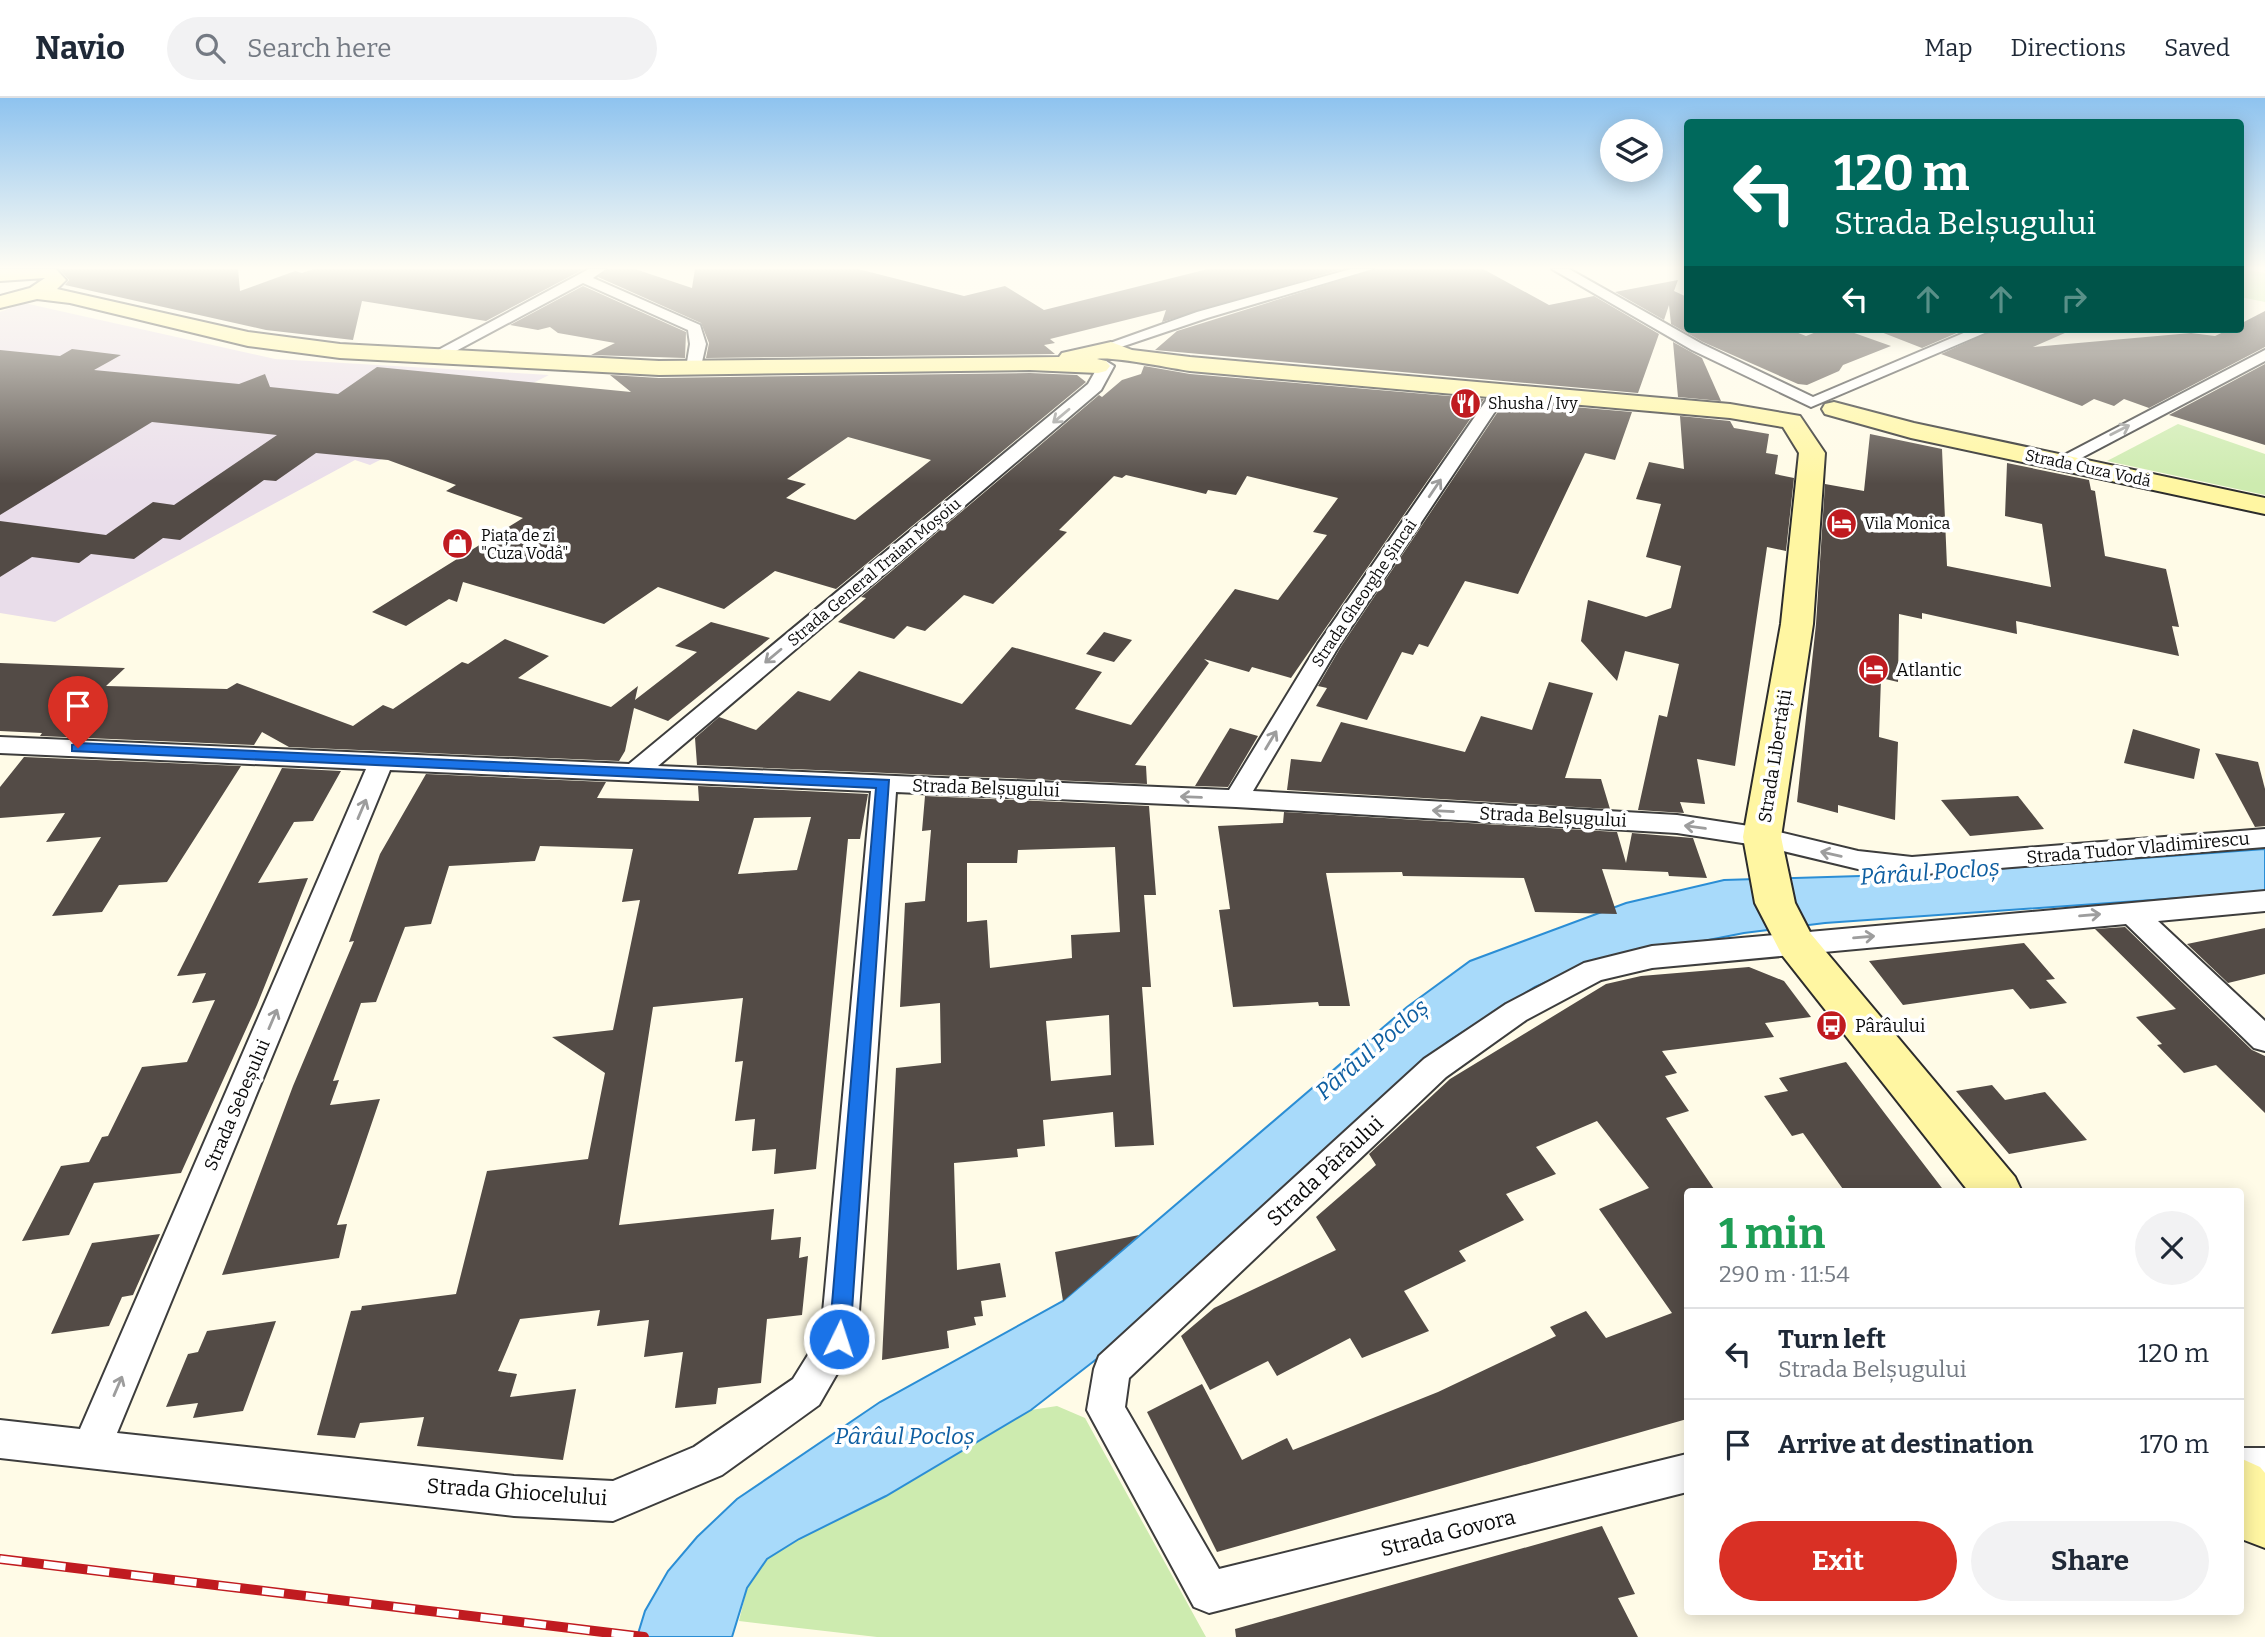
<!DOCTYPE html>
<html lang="en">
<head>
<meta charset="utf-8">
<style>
	:root { --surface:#fff; --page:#f2f2f3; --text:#1f2937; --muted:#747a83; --line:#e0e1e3; --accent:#d93025 }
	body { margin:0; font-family:Bitter,serif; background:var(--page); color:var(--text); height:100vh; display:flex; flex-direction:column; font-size:26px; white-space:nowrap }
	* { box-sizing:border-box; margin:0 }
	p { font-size:23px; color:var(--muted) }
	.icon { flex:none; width:38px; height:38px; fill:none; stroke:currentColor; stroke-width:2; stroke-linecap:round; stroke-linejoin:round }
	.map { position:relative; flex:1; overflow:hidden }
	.sheet { position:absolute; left:1684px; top:1090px; width:560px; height:427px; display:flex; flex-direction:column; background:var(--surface); border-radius:7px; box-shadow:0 4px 18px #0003 }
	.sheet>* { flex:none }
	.banner { position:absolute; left:1684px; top:21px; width:560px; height:214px; border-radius:7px; box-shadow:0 4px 18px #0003; background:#00695c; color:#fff; overflow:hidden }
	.controls { position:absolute; left:1600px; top:21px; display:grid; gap:14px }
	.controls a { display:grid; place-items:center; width:63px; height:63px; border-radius:50%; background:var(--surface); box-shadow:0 4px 18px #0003; font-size:35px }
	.pin { position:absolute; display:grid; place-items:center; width:60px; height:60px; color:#fff; margin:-72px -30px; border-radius:50% 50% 50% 0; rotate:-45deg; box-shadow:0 0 7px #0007 }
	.pin .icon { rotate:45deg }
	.me { position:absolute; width:77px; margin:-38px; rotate:4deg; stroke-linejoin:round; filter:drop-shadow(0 0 5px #0008) }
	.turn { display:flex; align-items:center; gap:24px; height:147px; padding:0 35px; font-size:32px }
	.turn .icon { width:91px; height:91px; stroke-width:2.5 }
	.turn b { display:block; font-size:49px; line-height:60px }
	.lanes { display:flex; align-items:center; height:66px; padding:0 35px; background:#0003; justify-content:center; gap:35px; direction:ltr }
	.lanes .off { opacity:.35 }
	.round { display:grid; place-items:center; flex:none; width:74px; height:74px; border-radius:37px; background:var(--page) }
	.summary { display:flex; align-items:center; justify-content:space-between; height:119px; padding:0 35px }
	h1 { font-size:42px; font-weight:700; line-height:52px; color:#1e9e55 }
	.button { display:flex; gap:14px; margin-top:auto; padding:14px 35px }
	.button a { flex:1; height:80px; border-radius:42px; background:var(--accent); color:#fff; font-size:28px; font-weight:700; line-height:80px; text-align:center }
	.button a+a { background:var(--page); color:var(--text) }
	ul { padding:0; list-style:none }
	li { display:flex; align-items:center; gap:21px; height:91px; padding:0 35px; border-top:2px solid var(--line) }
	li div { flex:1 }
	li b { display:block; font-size:26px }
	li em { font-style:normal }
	header { display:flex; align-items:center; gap:42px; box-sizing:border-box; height:98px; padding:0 35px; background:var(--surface); border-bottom:2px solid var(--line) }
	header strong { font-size:33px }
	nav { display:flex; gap:38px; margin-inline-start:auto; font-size:24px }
	.search { width:490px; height:63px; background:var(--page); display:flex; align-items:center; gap:18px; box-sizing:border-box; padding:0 24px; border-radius:38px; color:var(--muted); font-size:26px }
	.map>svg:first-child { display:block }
	.industrial { fill:#e9ddea }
	.green { fill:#cdebaf }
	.water { fill:#a8dafa; stroke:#2b8ed5; stroke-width:2 }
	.building { fill:#534b46; fill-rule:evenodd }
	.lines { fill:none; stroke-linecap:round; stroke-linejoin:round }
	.minor-casing { stroke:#3d3d3d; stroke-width:4 }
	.secondary-casing { stroke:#2c2c2c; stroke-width:4 }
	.minor { fill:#fff; fill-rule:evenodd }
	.secondary { fill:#fff6a2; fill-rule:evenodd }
	.rail-casing { stroke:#c01b20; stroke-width:10 }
	.rail { stroke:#fff; stroke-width:7; stroke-dasharray:22; stroke-linecap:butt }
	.oneway { stroke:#9d9d9d }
	.route { fill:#1a73e8; stroke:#114b97; stroke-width:2 }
	.labels { text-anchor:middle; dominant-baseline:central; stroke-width:7; stroke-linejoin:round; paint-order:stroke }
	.far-poi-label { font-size:16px; fill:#0a0a0a; stroke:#fff; text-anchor:start }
	.far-street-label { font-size:16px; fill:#0a0a0a; stroke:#fff }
	.poi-label { font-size:18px; fill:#0a0a0a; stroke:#fff; text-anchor:start }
	.street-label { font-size:18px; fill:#0a0a0a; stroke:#fff }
	.near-street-label { font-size:21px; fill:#0a0a0a; stroke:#fff }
	.near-water-label { font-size:23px; font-style:italic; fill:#0e5ea1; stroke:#fff }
</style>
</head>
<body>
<header>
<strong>Navio</strong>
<div class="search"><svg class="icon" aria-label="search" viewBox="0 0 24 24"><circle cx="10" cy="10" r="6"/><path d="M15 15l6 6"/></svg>Search here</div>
<nav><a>Map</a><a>Directions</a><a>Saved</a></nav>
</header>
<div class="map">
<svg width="2265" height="1539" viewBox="0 0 2265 1539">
	<rect width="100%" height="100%" fill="#fffbe7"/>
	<path class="industrial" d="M24 205 275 261 549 277 370 367 355 362 55 524 0 515V214Z"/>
	<g class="green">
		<path d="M2240 171 2265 175V204L2240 199Z"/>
		<path d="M2178 326 2265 356V397L2107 363Z"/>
		<path d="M1057 1308 1085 1320 1206 1539H877L739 1523 747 1490 767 1461 799 1441 886 1398 1031 1312Z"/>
	</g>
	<path class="water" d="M2265 751V794L1825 825 1744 835 1591 865 1535 889 1447 944 1152 1218 1031 1312 886 1398 799 1441 767 1461 747 1490 732 1539H637L645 1513 668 1473 697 1439 737 1401 880 1304 1063 1203 1407 909 1470 863 1626 805 1724 782 1926 776Z"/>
	<g class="building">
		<path d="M59 171H238L240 193 295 173 302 175 314 171H584L486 223 362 203 353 242 266 232 65 187 69 182Z"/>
		<path d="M608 171H635L692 190 695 171H858L964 198 1005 188 1044 212 1208 171H1342L1162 224 1166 212 1050 241 1055 245 1044 247 1055 256 706 260 709 245 701 225 598 179Z"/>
		<path d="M1376 171H1483L1549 207 1594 198 1659 236 1638 295 1155 252 1177 233Z"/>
		<path d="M1678 182 1674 193 1687 199V231H1788L1806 238 1824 231H1843L1891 248 1843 267 1839 273 1807 287 1798 286 1703 244 1671 226 1669 207 1664 222 1615 194Z"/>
		<path d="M583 188 686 234 685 260 591 257 615 245 558 235 550 229 538 232 510 227Z"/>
		<path d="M2265 213V249L2149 310 2124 301 2114 308 2094 301 2082 308 1941 256 1996 231H2074L2033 249 2191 235 2215 238 2230 231H2240V226Z"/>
		<path d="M1881 231H1966L1922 250 1881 234Z"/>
		<path d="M1673 244 1702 260 1721 303 1678 299Z"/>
		<path d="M72 251 121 257 94 272 239 286 265 276 270 289 338 296 377 269 631 294 610 277 659 280 1030 275 1077 277 1086 284 836 491 775 473 724 511 658 489 604 526 463 484 457 504 449 501 406 528 372 514 523 420 446 393 456 387 388 362 316 355 276 383 264 382 180 442 163 440 134 461 91 456 79 465 32 459 0 479V423L106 437 153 404 174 407 277 337 152 324 0 417V252L60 258ZM848 339 931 362 855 422 786 400 806 386 787 381Z"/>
		<path d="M2265 266V347L2169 317Z"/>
		<path d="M1144 268 1190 276 1484 301 1291 580 1252 569 1249 574 1204 561 1209 565 1135 667 1146 668 1147 686 697 667 695 640 719 619 756 632 798 593 830 603 859 573 962 606 1012 549 1102 574 1075 611 1131 627 1235 491 1278 502 1327 437 1313 434 1338 400 1247 378 1236 397 1208 392 1206 396 1126 377 1122 380 1114 378 1059 432 1067 434 993 506 964 497 925 533 907 528 894 541 838 524 866 500 861 499 1099 297 1102 299 1122 282 1141 276Z"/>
		<path d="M1505 303 1632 314 1615 362 1585 355 1518 496 1465 483 1428 549 1419 546 1413 557 1402 554 1367 622 1316 608 1327 590 1318 588 1342 547Z"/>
		<path d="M1680 318 1730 323 1734 330 1769 336 1766 355 1778 357 1775 376 1794 380 1786 453 1767 449 1735 668 1697 661 1705 706 1680 704 1684 715 1638 712 1659 617 1667 619 1679 566 1625 553 1617 583 1581 543 1588 502 1646 519 1671 510 1681 468 1646 459 1661 406 1636 401 1649 364 1684 371Z"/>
		<path d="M1870 336 1942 351 1947 468 2051 489 2042 426 2005 418 2007 365 2089 382 2091 392 2095 393 2105 458 2166 471 2179 529 2172 528 2179 558 2016 523 2017 536 1922 515V521L1899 516 1898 584 1881 580 1879 639 1898 644 1895 722 1838 707V715L1797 704 1816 526 1825 386 1864 393Z"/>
		<path d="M711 524 770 540 668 623 634 610 625 653 619 663 289 649 262 634 254 647 40 638 42 635 0 633V565L125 570 106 588 227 591 237 585 353 628 383 607 393 611 462 564 468 566 505 541 549 558 518 580 611 609 638 588 635 602 697 554 675 548Z"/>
		<path d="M1104 534 1132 542 1114 564 1086 556Z"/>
		<path d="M1549 584 1593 595 1565 680 1601 681 1610 711 1287 692 1291 661 1321 664 1341 624 1465 654 1481 618 1532 632Z"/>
		<path d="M1230 630 1258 638 1228 689 1195 688Z"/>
		<path d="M2133 631 2200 651 2194 681 2124 665Z"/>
		<path d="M2215 655 2258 664 2265 691V728L2255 729Z"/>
		<path d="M24 659 241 668 167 784 119 787 102 814 52 818 101 739 46 744 65 715 0 720V689Z"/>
		<path d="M282 670 341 673 313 723 294 724 258 785 308 780 257 907 181 1075 94 1085 69 1137 22 1143 61 1068 89 1064 102 1039 108 1038 142 969 187 964 215 902 192 905 206 875 177 878Z"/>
		<path d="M426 676 606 684 597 700 699 703 698 688 868 696 860 741H848L816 1071 774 1076 776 1051 752 1053 755 1021 735 1023 743 963 735 964 743 900 653 909 619 1127 774 1111 771 1142 801 1139 799 1160 808 1158 802 1217 767 1221 761 1285 718 1290 716 1306 675 1310 683 1254 644 1259 649 1222 597 1228 600 1212 520 1221 498 1273 517 1276 510 1299 576 1291 563 1362 417 1348 424 1319 360 1325 355 1340 317 1337 351 1213 361 1212 362 1208 456 1196 487 1073 588 1061 605 975 552 939 613 932 640 802 622 804 633 751 540 748 535 763 449 768 431 826 405 829 376 904 361 905 333 983 339 982 330 1007 380 1001 337 1127 347 1126 339 1160 222 1177 293 988 354 843 349 844 380 756ZM811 719 797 772 738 776 754 720Z"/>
		<path d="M925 698 1149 708 1156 797H1144L1151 889H1142L1154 1047 1115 1049 1113 1014 1043 1022 1045 1048 1017 1051 1018 1059 954 1065 957 1172 1000 1165 1006 1199 981 1203 983 1218 974 1219 976 1227 947 1233 949 1250 882 1262 896 970 941 965 940 905 900 909 905 805 925 803 931 732 922 733ZM1115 749 1120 834 1071 837 1072 860 990 870 987 822 967 824V765H1017L1018 752ZM1109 917 1111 977 1051 983 1046 923Z"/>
		<path d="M2018 698 2044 731 1970 738 1941 702Z"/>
		<path d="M1284 714 1617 734 1626 765 1632 735 1693 740 1707 780 1669 778 1668 774 1602 771 1617 816 1535 814 1524 780 1403 778 1402 774 1326 775 1350 908H1319L1318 904 1233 909 1219 812 1230 811 1218 728 1283 725Z"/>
		<path d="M2125 829 2252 952 2265 958V1015L2216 967 2184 975 2157 947 2162 946 2136 919 2176 911 2095 831Z"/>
		<path d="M2265 830V876L2228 885 2187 846Z"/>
		<path d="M2024 845 2055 881 2046 882 2067 905 2030 911 2013 891 1903 907 1869 863Z"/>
		<path d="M1749 869 1784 883 1811 919 1765 925 1774 939 1662 953 1677 975 1665 978 1689 1013 1666 1020 1716 1094H1687V1321L1217 1454 1147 1314 1202 1286 1242 1362 1287 1340 1293 1352 1438 1294 1556 1238 1550 1229 1586 1213 1606 1240 1672 1215 1599 1111 1649 1090 1597 1023 1536 1049 1556 1076 1506 1096 1524 1122 1459 1153 1466 1163 1404 1193 1429 1233 1362 1260 1350 1240 1277 1278 1268 1263 1210 1292 1181 1238 1214 1210 1336 1152 1316 1119 1376 1067 1369 1056 1450 981 1606 886 1641 878Z"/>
		<path d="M1846 964 1886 1017 1945 1094H1845L1803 1035 1792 1038 1764 998 1788 993 1779 980Z"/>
		<path d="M1992 987 2005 1002 2045 994 2087 1042 2009 1056 1956 993Z"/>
		<path d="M160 1136 133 1197 122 1199 109 1228 51 1236 92 1145Z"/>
		<path d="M1139 1137 1063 1203 1055 1154Z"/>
		<path d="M276 1223 243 1313 193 1320 198 1305 166 1309 188 1256 198 1254 207 1233Z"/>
		<path d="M1602 1428 1635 1496 1618 1500 1638 1539H1236L1235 1531Z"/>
	</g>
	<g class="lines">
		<defs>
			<g id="minor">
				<path d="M589 171H606L593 180 700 227 706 246 700 273H688L686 270 690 246 688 232 583 185 441 261H429L427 258Z"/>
				<path d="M1351 171H1373L1207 220 1109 253H1099L1096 250 1197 214Z"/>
				<path d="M1552 171H1569L1702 246 1813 299 1973 231H1994L1811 309 1692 252Z"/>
				<path d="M2265 252V263L2066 368 2060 369 2051 364Z"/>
				<path d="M1106 263 1114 268 1101 292 658 668 1229 692 1318 546 1494 291 1500 289 1508 294 1340 546 1253 693 1677 717 1762 730 1858 753 1912 759 2265 731V749L1912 777 1858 771 1762 748 1677 735 1236 709 896 694 857 1241 819 1307 722 1377 613 1423 514 1418 0 1360V1322L80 1331 366 671 0 655V639L629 666 1088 286 1100 265ZM390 672 871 693 821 1236 793 1281 694 1349 613 1383 514 1378 117 1335Z"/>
				<path d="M2265 793V813L2158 823 2265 923V953L2254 950 2126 826 1652 870 1601 882 1526 922 1446 979 1129 1280 1125 1309 1219 1471 1687 1356V1394L1209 1515 1194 1509 1087 1312 1094 1271 1099 1258 1424 961 1506 906 1584 865 1652 848Z"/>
				<rect x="2240" y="1350" width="25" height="38"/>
			</g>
			<g id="secondary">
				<path d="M0 171H56L66 182 57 191 248 234 340 246 659 263 1059 259 1062 255 1111 244 1132 252 1190 259 1730 306 1800 318 1825 355 1813 526 1781 739 1795 805 1811 836 2015 1079 2022 1094H1969L1782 857 1755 805 1743 739 1781 526 1799 355 1783 329 1730 320 1190 273C1170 270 1111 258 1097 261L1106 263 1110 268 1106 273 1098 275 1030 272 659 277 340 260 248 248 70 205 37 201 0 210V198L30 190 45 180 0 183Z"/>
				<path d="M1834 304 1914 325 2265 400V416L1911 340 1825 316 1822 311 1825 306Z"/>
				<path d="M2240 1360 2260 1369 2265 1375V1450L2244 1442 2240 1436Z"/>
			</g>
		</defs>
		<use href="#minor" class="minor-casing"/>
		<use href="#secondary" class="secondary-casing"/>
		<use href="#minor" class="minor"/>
		<use href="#secondary" class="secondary"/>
		<defs>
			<path id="rail" d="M0 1461 644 1539"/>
		</defs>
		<use href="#rail" class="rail-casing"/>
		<use href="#rail" class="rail"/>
	</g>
	<defs><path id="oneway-shaft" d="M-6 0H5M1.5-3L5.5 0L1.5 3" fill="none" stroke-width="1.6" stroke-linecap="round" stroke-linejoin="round" transform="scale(1.75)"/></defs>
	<g class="oneway">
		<use href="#oneway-shaft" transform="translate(1061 318) rotate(140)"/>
		<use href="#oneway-shaft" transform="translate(2120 332) rotate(-27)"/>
		<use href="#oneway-shaft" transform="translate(1435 390) rotate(-56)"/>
		<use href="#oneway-shaft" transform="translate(773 558) rotate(140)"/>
		<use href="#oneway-shaft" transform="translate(1271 642) rotate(-59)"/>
		<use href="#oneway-shaft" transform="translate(1191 699) rotate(-178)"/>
		<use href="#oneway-shaft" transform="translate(362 711) rotate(-67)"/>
		<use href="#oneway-shaft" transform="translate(1443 713) rotate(-177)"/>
		<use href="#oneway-shaft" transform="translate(1695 729) rotate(-172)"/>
		<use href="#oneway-shaft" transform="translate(1831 756) rotate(-167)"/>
		<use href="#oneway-shaft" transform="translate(2090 817) rotate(-5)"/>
		<use href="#oneway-shaft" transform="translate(1864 839) rotate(-5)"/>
		<use href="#oneway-shaft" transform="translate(273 921) rotate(-67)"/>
		<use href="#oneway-shaft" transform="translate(118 1288) rotate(-67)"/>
	</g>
	<linearGradient id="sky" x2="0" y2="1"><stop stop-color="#8ec3ef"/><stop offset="0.44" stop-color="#fffdf4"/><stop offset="1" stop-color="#fffdf4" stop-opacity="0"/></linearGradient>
	<rect width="2265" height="386" fill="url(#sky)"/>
	<path class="route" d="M78 645 889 682 850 1241 847 1248 839 1252 832 1248 829 1241 876 690 72 653V647Z"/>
	<defs>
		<symbol id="restaurant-disc" viewBox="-11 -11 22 22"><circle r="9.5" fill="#c01b20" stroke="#fff"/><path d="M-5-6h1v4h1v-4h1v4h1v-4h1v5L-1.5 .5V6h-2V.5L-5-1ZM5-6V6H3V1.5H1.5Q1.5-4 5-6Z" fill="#fff"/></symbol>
		<symbol id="hotel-disc" viewBox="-11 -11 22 22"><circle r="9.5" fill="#c01b20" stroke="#fff"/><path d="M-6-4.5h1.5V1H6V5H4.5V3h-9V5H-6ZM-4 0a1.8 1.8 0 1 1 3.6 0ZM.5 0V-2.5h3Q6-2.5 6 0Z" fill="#fff"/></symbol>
		<symbol id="shop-disc" viewBox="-11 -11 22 22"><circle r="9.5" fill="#c01b20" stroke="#fff"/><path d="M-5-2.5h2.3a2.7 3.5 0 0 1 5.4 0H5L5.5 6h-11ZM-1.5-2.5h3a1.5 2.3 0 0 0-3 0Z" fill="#fff"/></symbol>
		<symbol id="bus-disc" viewBox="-11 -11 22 22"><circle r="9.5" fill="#c01b20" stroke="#fff"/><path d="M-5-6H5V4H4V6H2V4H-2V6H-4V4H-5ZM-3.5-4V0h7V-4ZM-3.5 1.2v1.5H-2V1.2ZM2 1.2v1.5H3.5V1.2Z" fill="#fff"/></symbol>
	</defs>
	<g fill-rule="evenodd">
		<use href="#restaurant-disc" x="1448" y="288" width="35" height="35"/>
		<use href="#hotel-disc" x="1824" y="408" width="35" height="35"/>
		<use href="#shop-disc" x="440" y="428" width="35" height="35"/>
		<use href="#hotel-disc" x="1856" y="554" width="35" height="35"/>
		<use href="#bus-disc" x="1814" y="910" width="35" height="35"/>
	</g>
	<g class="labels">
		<g class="far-poi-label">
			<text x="1488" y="305">Shusha / Ivy</text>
			<text x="1864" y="425">Vila Monica</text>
			<text x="481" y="437">Piața de zi<tspan x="481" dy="18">"Cuza Vodă"</tspan></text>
		</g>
		<g class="far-street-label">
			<text transform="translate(2088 370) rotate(12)">Strada Cuza Vodă</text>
			<text transform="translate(874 474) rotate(-40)">Strada General Traian Moșoiu</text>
			<text transform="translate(1364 495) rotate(-56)">Strada Gheorghe Șincai</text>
		</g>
		<g class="poi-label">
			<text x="1896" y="572">Atlantic</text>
			<text x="1855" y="928">Pârâului</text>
		</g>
		<g class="street-label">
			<text transform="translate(1775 658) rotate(-81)">Strada Libertății</text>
			<text transform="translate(986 690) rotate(2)">Strada Belșugului</text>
			<text transform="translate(1553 719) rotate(3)">Strada Belșugului</text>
			<text transform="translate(2138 750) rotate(-5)">Strada Tudor Vladimirescu</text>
			<text transform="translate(237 1007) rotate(-67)">Strada Sebeșului</text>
		</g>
		<g class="near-street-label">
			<text transform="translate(1325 1073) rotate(-43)">Strada Pârâului</text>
			<text transform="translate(517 1394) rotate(4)">Strada Ghiocelului</text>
			<text transform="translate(1448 1435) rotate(-14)">Strada Govora</text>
		</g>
		<g class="near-water-label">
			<text transform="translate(1930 774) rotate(-4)">Pârâul Pocloș</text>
			<text transform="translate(1372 951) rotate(-41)">Pârâul Pocloș</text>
			<text x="905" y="1338">Pârâul Pocloș</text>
		</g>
	</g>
</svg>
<div class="controls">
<a><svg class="icon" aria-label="layers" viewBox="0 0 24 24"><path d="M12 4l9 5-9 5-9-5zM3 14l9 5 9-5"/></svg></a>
</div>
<div class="pin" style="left:78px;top:650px;background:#d93025"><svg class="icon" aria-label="arrive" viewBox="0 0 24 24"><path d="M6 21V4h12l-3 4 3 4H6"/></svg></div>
<svg class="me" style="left:839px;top:1241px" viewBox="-20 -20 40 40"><circle r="17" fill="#1a73e8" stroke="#fff" stroke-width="3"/><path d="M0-11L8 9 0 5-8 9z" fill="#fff"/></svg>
<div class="banner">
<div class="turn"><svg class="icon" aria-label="left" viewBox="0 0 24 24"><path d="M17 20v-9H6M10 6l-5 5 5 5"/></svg><div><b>120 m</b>Strada Belșugului</div></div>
<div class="lanes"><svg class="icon" aria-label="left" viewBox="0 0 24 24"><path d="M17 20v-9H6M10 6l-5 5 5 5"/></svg><svg class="icon off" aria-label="ahead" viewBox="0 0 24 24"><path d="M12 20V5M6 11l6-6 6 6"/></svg><svg class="icon off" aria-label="ahead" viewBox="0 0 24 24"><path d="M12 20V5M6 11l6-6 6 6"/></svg><svg class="icon off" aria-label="right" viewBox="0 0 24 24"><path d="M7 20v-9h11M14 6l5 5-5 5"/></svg></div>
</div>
<section class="sheet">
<div class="summary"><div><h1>1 min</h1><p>290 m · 11:54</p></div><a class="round"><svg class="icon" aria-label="close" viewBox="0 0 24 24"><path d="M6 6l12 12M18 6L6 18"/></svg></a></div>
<ul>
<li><svg class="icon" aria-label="left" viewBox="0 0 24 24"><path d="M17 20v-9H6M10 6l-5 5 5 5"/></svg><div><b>Turn left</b><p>Strada Belșugului</p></div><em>120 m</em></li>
<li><svg class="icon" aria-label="arrive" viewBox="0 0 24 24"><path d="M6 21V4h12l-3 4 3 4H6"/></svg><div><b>Arrive at destination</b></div><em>170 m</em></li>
</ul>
<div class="button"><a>Exit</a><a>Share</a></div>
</section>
</div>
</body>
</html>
